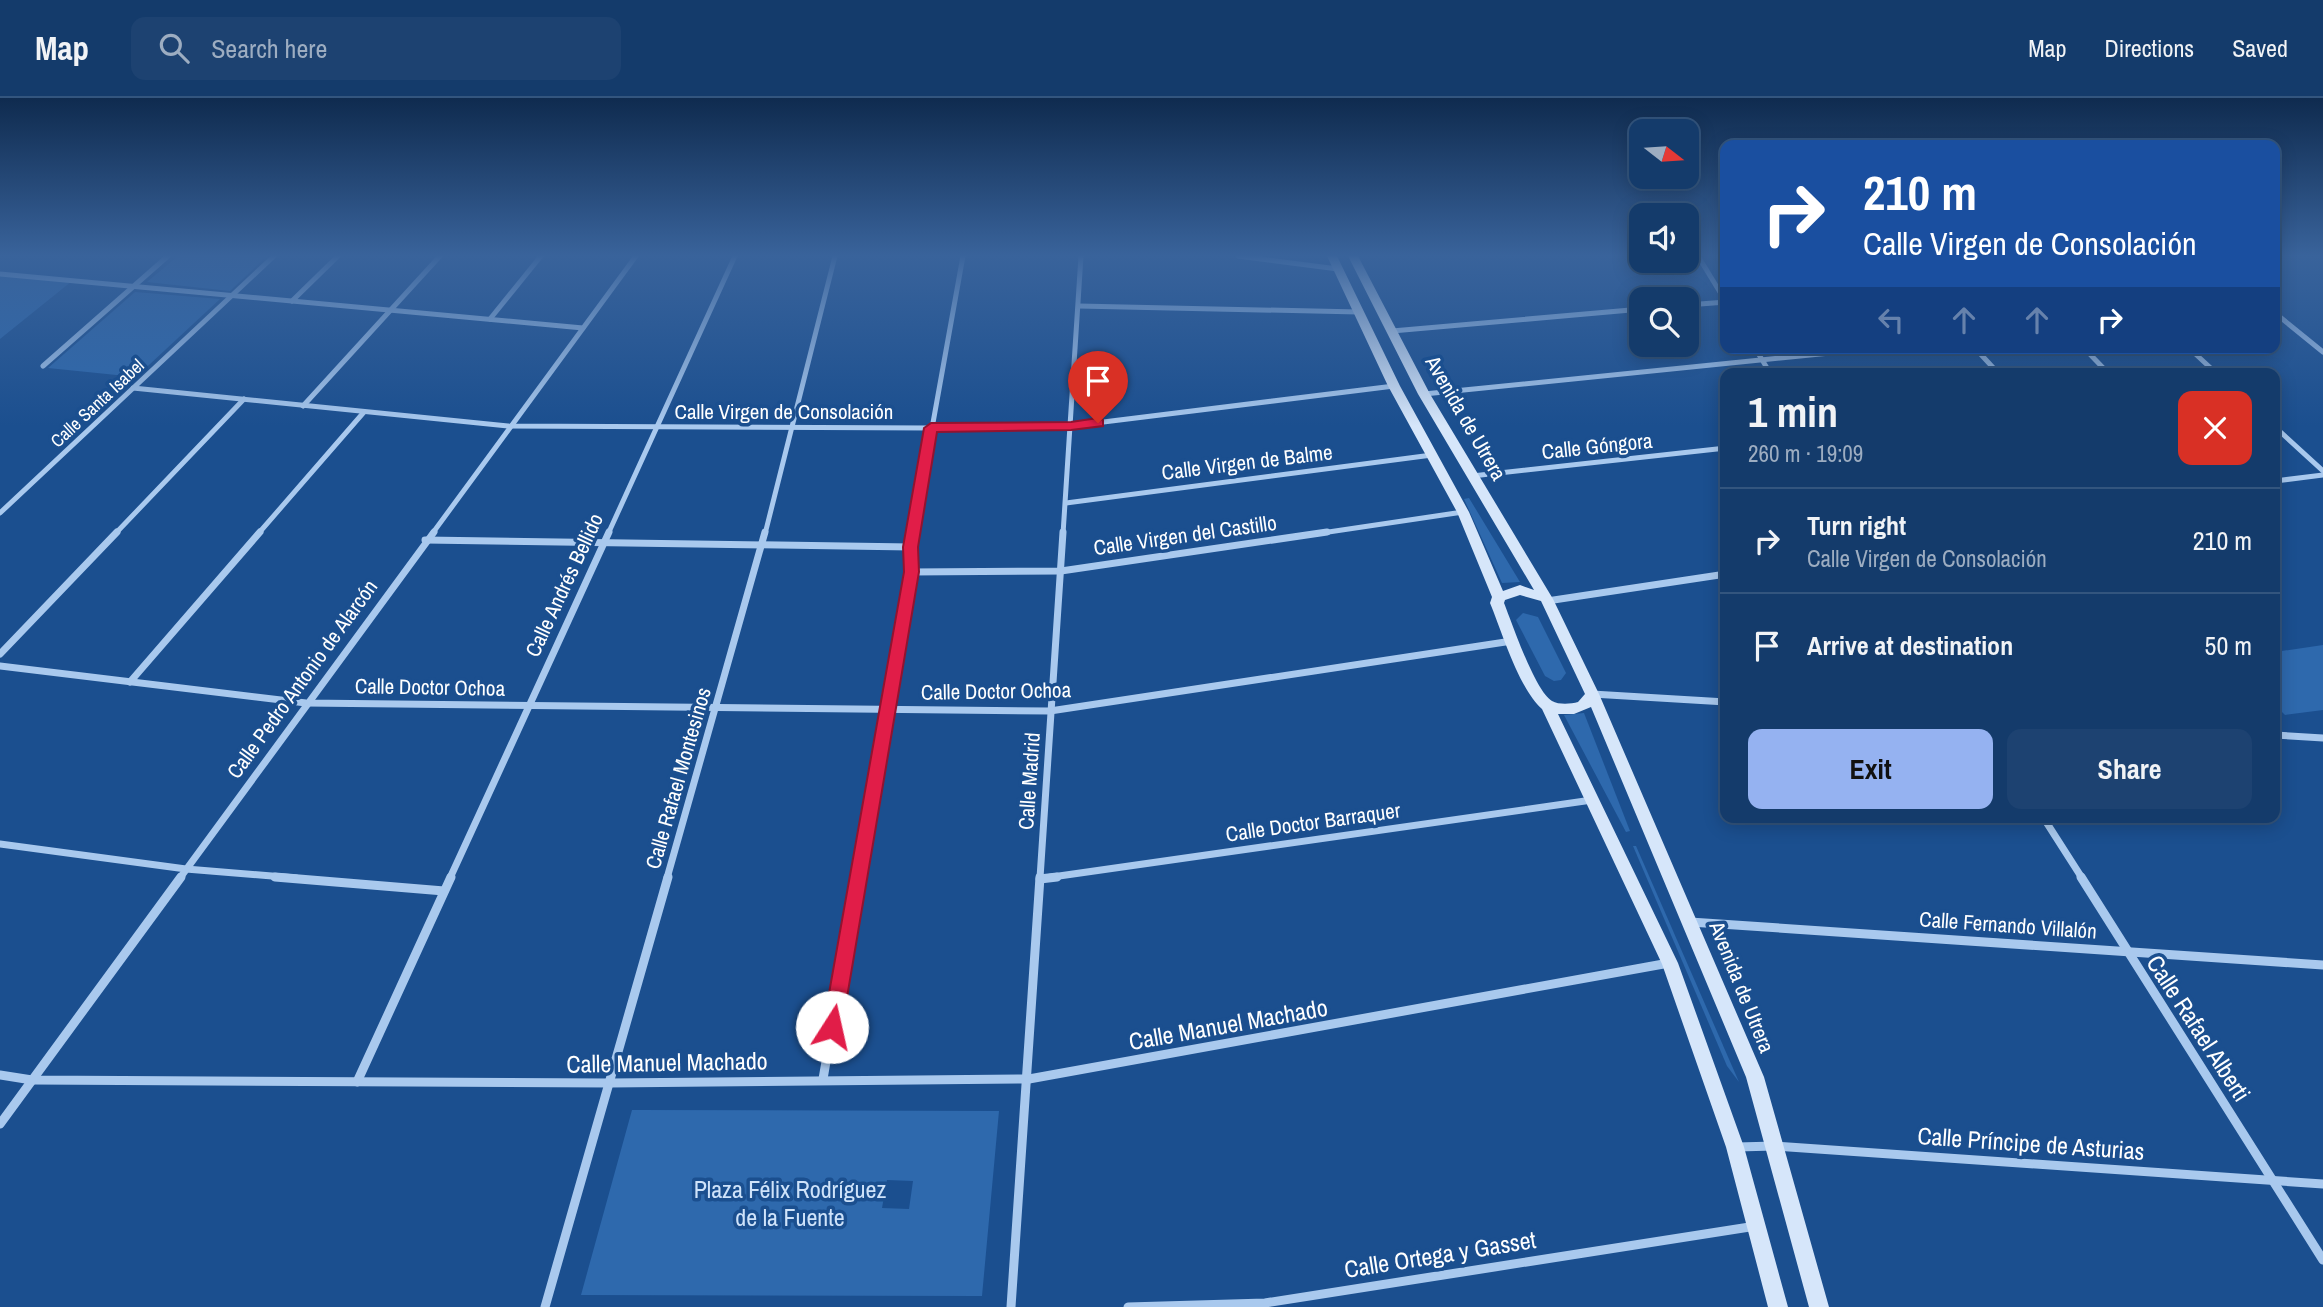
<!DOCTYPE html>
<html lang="en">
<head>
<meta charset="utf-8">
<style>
	:root { --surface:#143b6b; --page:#1d4271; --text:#f1f3f6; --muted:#9dadc1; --line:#33557e; --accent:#95b2f1 }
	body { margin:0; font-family:"Archivo Narrow",sans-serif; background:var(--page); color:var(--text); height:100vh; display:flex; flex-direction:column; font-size:26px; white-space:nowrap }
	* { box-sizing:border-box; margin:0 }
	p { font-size:23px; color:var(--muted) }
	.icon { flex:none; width:38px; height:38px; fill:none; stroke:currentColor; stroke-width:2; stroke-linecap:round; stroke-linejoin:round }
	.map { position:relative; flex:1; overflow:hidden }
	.details { position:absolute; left:1720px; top:270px; width:560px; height:455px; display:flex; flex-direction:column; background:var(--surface); border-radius:14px; box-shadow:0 4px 18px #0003,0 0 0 2px var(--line) }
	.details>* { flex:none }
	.guide { position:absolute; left:1720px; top:42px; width:560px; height:214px; border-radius:14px; box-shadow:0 4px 18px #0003,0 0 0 2px var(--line); background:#1a4fa0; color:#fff; overflow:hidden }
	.needle { width:46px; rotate:107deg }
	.buttons { position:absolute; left:1629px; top:21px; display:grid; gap:14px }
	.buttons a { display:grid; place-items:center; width:70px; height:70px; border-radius:14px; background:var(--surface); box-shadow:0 4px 18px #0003,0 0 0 2px var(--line); font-size:35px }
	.pin { position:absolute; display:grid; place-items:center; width:60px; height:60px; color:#fff; margin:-72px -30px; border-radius:50% 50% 50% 0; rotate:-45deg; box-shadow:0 0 7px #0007 }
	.pin .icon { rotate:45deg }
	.me { position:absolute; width:77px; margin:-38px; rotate:10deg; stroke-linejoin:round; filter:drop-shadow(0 0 5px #0008) }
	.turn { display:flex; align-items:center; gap:24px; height:147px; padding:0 28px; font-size:32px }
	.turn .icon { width:91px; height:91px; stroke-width:2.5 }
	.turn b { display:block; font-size:49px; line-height:60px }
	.lanes { display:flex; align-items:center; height:66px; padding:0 28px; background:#0003; justify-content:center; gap:35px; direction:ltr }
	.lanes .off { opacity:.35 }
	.round { display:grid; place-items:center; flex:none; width:74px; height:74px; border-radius:14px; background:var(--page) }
	.head { display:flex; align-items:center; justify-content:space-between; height:119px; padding:0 28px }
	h1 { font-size:42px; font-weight:700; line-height:52px }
	.action { display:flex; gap:14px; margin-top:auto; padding:14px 28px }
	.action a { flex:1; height:80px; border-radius:14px; background:var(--accent); color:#111; font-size:28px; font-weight:700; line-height:80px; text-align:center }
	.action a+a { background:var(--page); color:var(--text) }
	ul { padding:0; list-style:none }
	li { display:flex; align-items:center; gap:21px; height:105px; padding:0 28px; border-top:2px solid var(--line) }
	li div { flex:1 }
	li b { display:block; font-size:26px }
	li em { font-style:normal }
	header { display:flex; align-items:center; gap:42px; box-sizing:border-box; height:98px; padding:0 35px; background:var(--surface); border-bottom:2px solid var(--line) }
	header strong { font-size:33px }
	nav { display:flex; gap:38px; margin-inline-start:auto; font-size:24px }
	.search { width:490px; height:63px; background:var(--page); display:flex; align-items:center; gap:18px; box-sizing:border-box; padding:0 24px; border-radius:14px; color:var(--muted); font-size:26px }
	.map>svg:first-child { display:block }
	.green { fill:#2e69ad; fill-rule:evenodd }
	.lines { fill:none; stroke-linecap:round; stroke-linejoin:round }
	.street-far2 { stroke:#a9c9ee; stroke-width:5 }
	.street-far1 { stroke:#a9c9ee; stroke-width:7 }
	.street { stroke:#a9c9ee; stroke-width:9 }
	.secondary { fill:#d6e6fa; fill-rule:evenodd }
	.route { fill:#e11d48; stroke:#92132f; stroke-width:2 }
	.labels { text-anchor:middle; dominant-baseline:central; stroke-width:7; stroke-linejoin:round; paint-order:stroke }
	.far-street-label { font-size:18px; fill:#fff; stroke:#1b4f8f }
	.street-label { font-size:21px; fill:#fff; stroke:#1b4f8f }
	.near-street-label { font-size:24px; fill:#fff; stroke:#1b4f8f }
	.near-park-label { font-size:24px; fill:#cfe3fa; stroke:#1b4f8f }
</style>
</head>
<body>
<header>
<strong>Map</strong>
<div class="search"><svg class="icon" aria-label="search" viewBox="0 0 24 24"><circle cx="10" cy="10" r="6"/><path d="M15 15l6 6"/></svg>Search here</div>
<nav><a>Map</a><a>Directions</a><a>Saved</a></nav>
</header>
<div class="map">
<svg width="2323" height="1209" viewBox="0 0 2323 1209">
	<rect width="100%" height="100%" fill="#1b4f8f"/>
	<g class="green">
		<path d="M178 158H267L230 193 147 184Z"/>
		<path d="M0 176 72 183 0 241Z"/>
		<path d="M135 194 220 201 136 279 48 270Z"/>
		<path d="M1469 400 1520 484 1502 485 1464 401Z"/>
		<path d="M1523 515 1538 519 1566 575 1561 582 1554 583 1545 578 1516 522Z"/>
		<path d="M2323 547V612L2285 617 2275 607V554Z"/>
		<path d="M1584 615 1630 733 1626 734 1564 617Z"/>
		<path d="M1636 748 1739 984 1727 968 1633 748Z"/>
		<path d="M632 1012 999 1013 982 1198 581 1197ZM887 1082 913 1083 909 1111 882 1110Z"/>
	</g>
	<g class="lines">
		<g class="street-far2">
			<path d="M1238 158 1338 171"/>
			<path d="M1698 158 1726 204"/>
			<path d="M0 176 583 230"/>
			<path d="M292 203 338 158"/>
			<path d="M1687 207 1726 204"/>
			<path d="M1079 208 1359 214"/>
			<path d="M2275 215 2323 254"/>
			<path d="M490 221 541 158"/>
			<path d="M1392 233 1642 211"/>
			<path d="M1755 250 1770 275"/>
			<path d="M1975 250 1998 275"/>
			<path d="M2084 250 2108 275"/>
			<path d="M2189 250 2216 275"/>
			<path d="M43 268 168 158"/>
			<path d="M133 290 508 328 931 330 1071 328 1394 288"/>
			<path d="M1424 296 1880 250"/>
			<path d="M303 308 440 158"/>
			<path d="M2275 329 2323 373"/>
			<path d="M1472 378 1726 350"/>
			<path d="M2275 383 2323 377"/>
			<path d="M1066 405 1432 357"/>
			<path d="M0 415 274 158"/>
			<path d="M115 436 244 301"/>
			<path d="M258 436 364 314"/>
			<path d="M432 436 636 158"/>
			<path d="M608 436 735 158"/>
			<path d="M765 436 835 158"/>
			<path d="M913 436 963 158"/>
			<path d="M1063 436 1081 158"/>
			<path d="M1315 436 1463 414"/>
		</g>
		<g class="street-far1">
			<path d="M425 442 911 449"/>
			<path d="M911 474 1061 473 1327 434"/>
			<path d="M1547 503 1726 476"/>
			<path d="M0 556 117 434"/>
			<path d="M0 568 306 605 1050 613 1512 543"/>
			<path d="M130 584 260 434"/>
			<path d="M1592 596 1726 604"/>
			<path d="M2275 637 2323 640"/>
			<path d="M2043 719 2082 780"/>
			<path d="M0 746 186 771 296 780"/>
			<path d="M180 780 434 434"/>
			<path d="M450 780 609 434"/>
			<path d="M667 780 765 434"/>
			<path d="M858 780 911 474 914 434"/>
			<path d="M1040 780 1063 434"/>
			<path d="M1045 780 1592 702"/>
		</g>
		<g class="street">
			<path d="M275 779 444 793"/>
			<path d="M2081 779 2323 1162"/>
			<path d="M1040 781 1057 779"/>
			<path d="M1690 824 2323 867"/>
			<path d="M0 977 32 982 610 985 1029 981 1669 865"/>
			<path d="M823 981 858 779"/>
			<path d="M357 984 451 779"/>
			<path d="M0 1026 181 779"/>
			<path d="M1737 1049 1775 1048 2323 1086"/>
			<path d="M545 1209 668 779"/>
			<path d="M1011 1209 1040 779"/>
			<path d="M1128 1209 1265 1205 1756 1128"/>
		</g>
		<path class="secondary" d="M1327 158H1337L1400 288 1469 414 1503 493 1520 487 1534 492 1418 296 1348 158H1358L1430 296 1553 501 1599 596 1764 979 1829 1209H1809L1746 979 1591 609 1574 616H1558L1678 865 1744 1049 1788 1209H1768L1726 1049 1662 866 1542 611C1519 591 1502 534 1490 505L1492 499 1457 414 1388 288ZM1520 497 1541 503 1585 596 1578 604C1571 606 1559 607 1552 603 1535 593 1512 525 1504 505L1505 502Z"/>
	</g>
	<linearGradient id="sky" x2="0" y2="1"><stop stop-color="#0f2b4f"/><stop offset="0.48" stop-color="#39639b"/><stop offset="1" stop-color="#39639b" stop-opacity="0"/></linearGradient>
	<rect width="2323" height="328" fill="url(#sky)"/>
	<path class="route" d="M1098 320 1103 322V328L1071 332 937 334 918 449 919 474 842 929 839 935 832 938 825 935 823 929 904 474 903 449 924 330 931 325 1071 324Z"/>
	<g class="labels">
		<g class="far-street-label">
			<text transform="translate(97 305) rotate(-43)">Calle Santa Isabel</text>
		</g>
		<g class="street-label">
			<text x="784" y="313">Calle Virgen de Consolación</text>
			<text transform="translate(1466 320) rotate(60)">Avenida de Utrera</text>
			<text transform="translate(1597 348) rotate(-6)">Calle Góngora</text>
			<text transform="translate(1247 364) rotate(-7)">Calle Virgen de Balme</text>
			<text transform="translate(1185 437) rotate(-8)">Calle Virgen del Castillo</text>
			<text transform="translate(564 487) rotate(-65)">Calle Andrés Bellido</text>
			<text transform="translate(302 581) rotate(-54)">Calle Pedro Antonio de Alarcón</text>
			<text transform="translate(430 589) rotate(1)">Calle Doctor Ochoa</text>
			<text transform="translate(996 593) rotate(-1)">Calle Doctor Ochoa</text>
			<text transform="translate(678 680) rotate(-74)">Calle Rafael Montesinos</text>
			<text transform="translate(1029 683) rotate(-86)">Calle Madrid</text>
			<text transform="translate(1313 724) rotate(-8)">Calle Doctor Barraquer</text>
			<text transform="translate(2008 827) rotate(4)">Calle Fernando Villalón</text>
			<text transform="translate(1742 889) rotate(68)">Avenida de Utrera</text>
		</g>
		<g class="near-street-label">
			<text transform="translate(1228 926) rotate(-10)">Calle Manuel Machado</text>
			<text transform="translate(2199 930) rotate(57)">Calle Rafael Alberti</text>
			<text transform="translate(667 964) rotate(-1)">Calle Manuel Machado</text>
			<text transform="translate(2031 1045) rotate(4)">Calle Príncipe de Asturias</text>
			<text transform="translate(1440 1156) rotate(-9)">Calle Ortega y Gasset</text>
		</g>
		<g class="near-park-label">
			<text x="790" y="1091">Plaza Félix Rodríguez<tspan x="790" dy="28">de la Fuente</tspan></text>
		</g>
	</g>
</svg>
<div class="buttons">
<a><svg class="needle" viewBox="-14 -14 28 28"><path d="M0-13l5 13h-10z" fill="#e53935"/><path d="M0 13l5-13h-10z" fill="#9dadc1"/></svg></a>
<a><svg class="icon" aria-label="sound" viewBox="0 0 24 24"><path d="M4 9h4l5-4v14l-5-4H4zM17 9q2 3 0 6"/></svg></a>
<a><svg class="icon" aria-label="search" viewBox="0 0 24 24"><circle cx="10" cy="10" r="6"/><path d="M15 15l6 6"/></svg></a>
</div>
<div class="pin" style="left:1098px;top:325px;background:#d93025"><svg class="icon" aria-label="arrive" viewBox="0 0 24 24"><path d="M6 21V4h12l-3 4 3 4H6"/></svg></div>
<svg class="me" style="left:832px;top:929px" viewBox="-20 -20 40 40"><circle r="19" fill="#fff"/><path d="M0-13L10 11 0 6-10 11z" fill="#e11d48"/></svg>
<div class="guide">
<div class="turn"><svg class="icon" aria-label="right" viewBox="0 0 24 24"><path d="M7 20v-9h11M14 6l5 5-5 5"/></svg><div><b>210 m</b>Calle Virgen de Consolación</div></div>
<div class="lanes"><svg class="icon off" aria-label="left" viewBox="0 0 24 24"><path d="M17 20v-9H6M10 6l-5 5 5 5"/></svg><svg class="icon off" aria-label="ahead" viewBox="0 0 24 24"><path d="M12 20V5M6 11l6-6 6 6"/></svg><svg class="icon off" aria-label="ahead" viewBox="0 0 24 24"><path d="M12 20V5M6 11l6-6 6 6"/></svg><svg class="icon" aria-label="right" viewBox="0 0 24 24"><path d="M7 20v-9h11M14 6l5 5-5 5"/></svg></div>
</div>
<section class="details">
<div class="head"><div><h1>1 min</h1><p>260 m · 19:09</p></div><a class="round" style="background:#d93025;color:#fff"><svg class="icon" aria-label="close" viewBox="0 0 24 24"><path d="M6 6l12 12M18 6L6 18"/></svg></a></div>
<ul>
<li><svg class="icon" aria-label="right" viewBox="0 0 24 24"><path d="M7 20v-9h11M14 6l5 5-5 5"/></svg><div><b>Turn right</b><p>Calle Virgen de Consolación</p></div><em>210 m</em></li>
<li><svg class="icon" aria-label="arrive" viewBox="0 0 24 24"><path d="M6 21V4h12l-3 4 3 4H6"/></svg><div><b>Arrive at destination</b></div><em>50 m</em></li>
</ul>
<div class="action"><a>Exit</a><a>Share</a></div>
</section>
</div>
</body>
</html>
